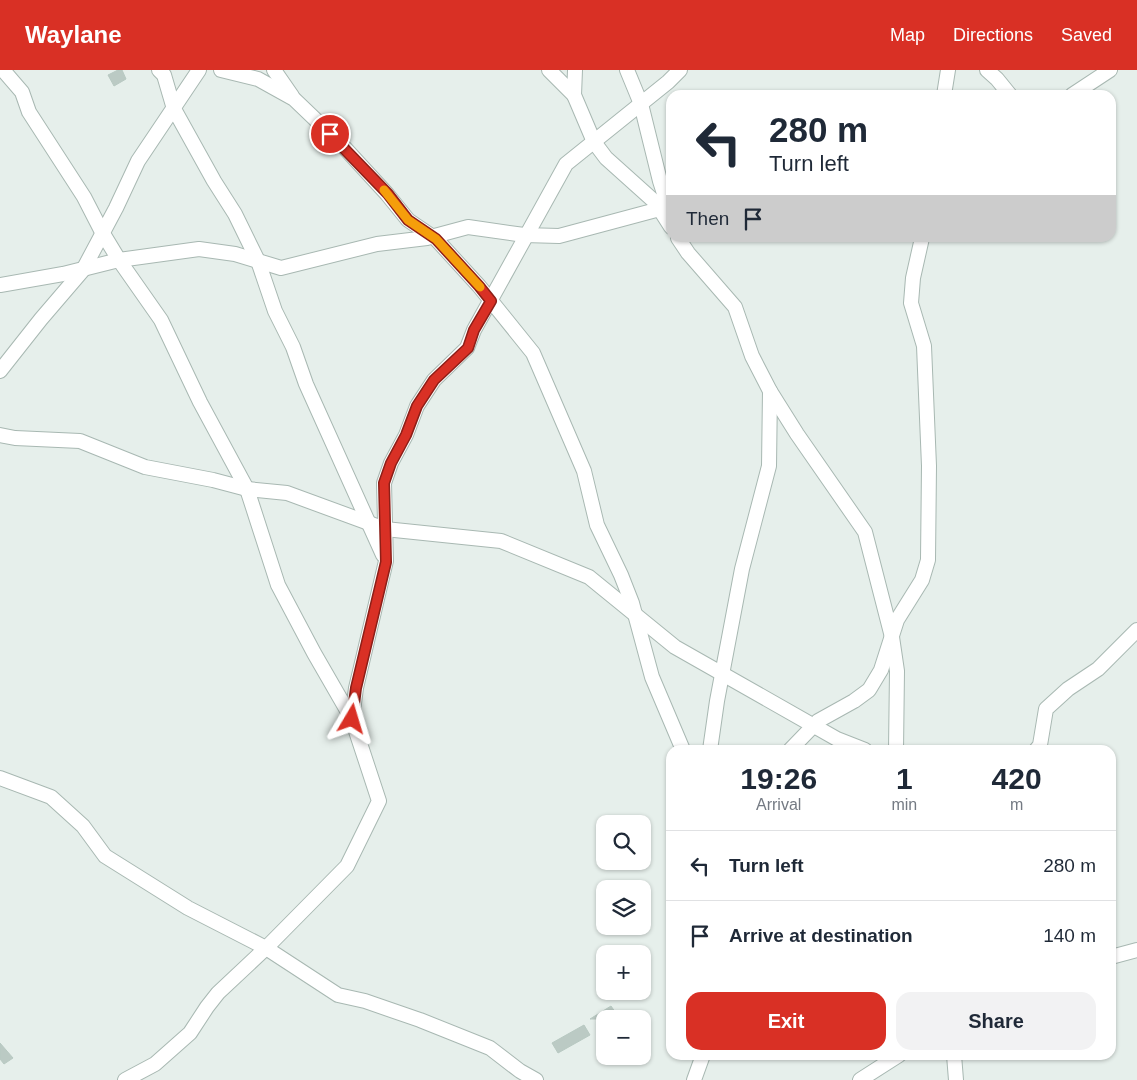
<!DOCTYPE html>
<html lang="en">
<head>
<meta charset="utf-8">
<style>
	:root { --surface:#fff; --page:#f2f2f3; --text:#1f2937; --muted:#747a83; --line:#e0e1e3; --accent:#d93025 }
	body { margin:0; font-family:Arial,sans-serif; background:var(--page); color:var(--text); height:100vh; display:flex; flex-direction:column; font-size:19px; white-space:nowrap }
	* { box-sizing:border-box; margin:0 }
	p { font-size:16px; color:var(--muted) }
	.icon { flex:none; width:28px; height:28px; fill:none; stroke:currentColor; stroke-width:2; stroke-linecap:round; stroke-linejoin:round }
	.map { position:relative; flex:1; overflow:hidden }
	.sheet { position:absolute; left:666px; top:675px; width:450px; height:315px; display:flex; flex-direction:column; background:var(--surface); border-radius:15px; box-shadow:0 1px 4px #0004 }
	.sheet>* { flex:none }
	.top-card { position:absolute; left:666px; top:20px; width:450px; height:152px; border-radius:15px; box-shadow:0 1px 4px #0004; background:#fff; color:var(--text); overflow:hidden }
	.buttons { position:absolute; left:596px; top:745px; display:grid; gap:10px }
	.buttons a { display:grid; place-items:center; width:55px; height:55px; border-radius:10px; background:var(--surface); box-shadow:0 1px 4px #0004; font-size:25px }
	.pin { position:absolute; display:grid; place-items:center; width:42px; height:42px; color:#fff; margin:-21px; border:2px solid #fff; border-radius:50%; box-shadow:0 1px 5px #0007 }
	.me { position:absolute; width:55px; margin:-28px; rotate:7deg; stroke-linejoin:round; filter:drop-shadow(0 0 4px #0008) }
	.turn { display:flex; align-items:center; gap:18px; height:105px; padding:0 20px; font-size:22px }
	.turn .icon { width:65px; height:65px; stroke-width:2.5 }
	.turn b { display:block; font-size:35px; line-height:42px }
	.then { display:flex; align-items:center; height:48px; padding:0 20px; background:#0003; gap:10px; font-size:19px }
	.eta { display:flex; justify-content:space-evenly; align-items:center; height:85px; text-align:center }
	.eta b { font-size:30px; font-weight:700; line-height:35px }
	.button { display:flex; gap:10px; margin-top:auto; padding:10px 20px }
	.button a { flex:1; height:58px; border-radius:15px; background:var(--accent); color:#fff; font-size:20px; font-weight:700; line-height:58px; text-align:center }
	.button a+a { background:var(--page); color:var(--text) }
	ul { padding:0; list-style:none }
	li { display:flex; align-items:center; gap:15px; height:70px; padding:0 20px; border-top:1px solid var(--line) }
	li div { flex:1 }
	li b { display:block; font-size:19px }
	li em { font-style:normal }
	header { display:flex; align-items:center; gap:30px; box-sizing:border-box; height:70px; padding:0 25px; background:var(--accent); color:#fff }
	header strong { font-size:24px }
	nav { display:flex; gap:28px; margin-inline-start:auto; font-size:18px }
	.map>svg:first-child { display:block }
	.building { fill:#bbcac4; stroke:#b8c9c2 }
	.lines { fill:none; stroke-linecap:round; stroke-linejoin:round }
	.minor-casing { stroke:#a8b8b2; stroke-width:16 }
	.minor { stroke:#fff; stroke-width:14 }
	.route-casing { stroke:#8d1f18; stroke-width:12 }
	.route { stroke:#d93025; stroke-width:9 }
	.slow { stroke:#f59e0b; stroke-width:9 }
</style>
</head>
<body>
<header>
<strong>Waylane</strong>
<nav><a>Map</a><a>Directions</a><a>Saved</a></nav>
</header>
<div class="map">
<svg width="1137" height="1010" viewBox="0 0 1137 1010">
	<rect width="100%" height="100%" fill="#e6efeb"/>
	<g class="building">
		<path d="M118 0H122L126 9 114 16 108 5Z"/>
		<path d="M611 936 620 949H590Z"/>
		<path d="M584 955 590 965 558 983 552 973Z"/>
		<path d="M0 973 13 988 4 994 0 989Z"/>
	</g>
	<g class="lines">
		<defs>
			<g id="minor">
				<path d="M3 0 22 22 29 42 84 127 102 162 119 190 161 250 200 332 247 419 278 515 314 583 352 649 379 731 347 796 266 878 218 923 207 937 190 963 155 994 125 1010"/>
				<path d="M159 0 164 5 174 39 214 111 235 144 258 191 275 241 293 277 306 314 383 485"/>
				<path d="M221 0 258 9 294 29 342 75 387 124 408 150 436 169 479 216 533 283 584 401 597 455 621 505 632 533 652 607 683 680"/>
				<path d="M274 0 292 26"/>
				<path d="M549 0 574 25"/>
				<path d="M575 0 574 25 594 72 606 88 655 132 671 157"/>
				<path d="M627 0 641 34 660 111 668 136 669 145"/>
				<path d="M987 0 997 9 1010 25"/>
				<path d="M944 25 948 0"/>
				<path d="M1072 25 1110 0"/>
				<path d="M678 168 688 183 735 237 752 286 770 321 769 396 742 499 717 631 710 680"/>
				<path d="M0 215 63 204 119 190 199 179 235 184 281 198 377 174 427 168 468 157 524 165 559 166 671 136"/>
				<path d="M0 301 41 249 83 200 116 138 138 91 199 0"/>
				<path d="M770 321 797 364 865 462 892 567 897 601 896 680"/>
				<path d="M0 365 15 368 80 371 145 397 213 410 247 419 287 423 385 459 501 471 589 507 675 577 837 669 865 680"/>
				<path d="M352 649 356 618 386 491 384 413 391 393 406 365 417 336 434 310 467 278 474 260 566 94 668 12 680 0"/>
				<path d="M790 680 818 651 854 631 869 620 881 600 897 550 922 510 928 490 929 396 924 276 911 233 913 208 922 168"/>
				<path d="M1036 680 1040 675 1046 639 1068 619 1098 599 1137 560"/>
				<path d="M0 708 51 727 83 756 105 786 188 838 266 878 338 925 365 931 420 950 490 978 520 1001 536 1010"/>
				<path d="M1111 887 1137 880"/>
				<path d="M954 985 956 1010"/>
				<path d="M694 1010 703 985"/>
				<path d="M860 1010 899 985"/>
			</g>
		</defs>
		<use href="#minor" class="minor-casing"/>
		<use href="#minor" class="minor"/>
	</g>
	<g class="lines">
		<defs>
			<path id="route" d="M330 64 388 124 408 150 436 169 479 216 491 231 474 260 468 278 434 310 417 336 406 365 391 393 384 413 386 492 356 618 352 649"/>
		</defs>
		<use href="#route" class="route-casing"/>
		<use href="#route" class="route"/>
		<path class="slow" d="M384 120 408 150 436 169 480 217"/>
	</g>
</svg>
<div class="buttons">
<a><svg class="icon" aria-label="search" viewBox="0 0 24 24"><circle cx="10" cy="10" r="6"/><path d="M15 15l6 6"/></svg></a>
<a><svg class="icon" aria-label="layers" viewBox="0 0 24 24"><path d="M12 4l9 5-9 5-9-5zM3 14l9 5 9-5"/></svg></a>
<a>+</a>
<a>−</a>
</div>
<div class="pin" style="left:330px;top:64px;background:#d93025"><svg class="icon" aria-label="arrive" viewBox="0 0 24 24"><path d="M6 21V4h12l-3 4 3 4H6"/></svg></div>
<svg class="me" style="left:352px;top:649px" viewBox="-20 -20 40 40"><path d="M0-17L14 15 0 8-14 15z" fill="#d93025" stroke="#fff" stroke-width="4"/></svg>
<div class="top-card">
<div class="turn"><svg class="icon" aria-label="left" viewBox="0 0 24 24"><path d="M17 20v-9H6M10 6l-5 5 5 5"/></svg><div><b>280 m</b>Turn left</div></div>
<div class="then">Then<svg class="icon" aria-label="arrive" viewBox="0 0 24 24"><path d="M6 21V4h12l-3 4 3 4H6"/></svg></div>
</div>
<section class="sheet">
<div class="eta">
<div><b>19:26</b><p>Arrival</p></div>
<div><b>1</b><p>min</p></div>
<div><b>420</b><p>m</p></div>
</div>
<ul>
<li><svg class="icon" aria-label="left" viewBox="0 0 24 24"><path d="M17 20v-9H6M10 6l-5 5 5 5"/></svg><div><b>Turn left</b></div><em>280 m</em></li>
<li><svg class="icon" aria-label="arrive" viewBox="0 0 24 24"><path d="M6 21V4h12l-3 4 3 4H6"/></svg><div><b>Arrive at destination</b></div><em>140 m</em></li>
</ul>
<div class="button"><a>Exit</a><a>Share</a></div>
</section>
</div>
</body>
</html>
